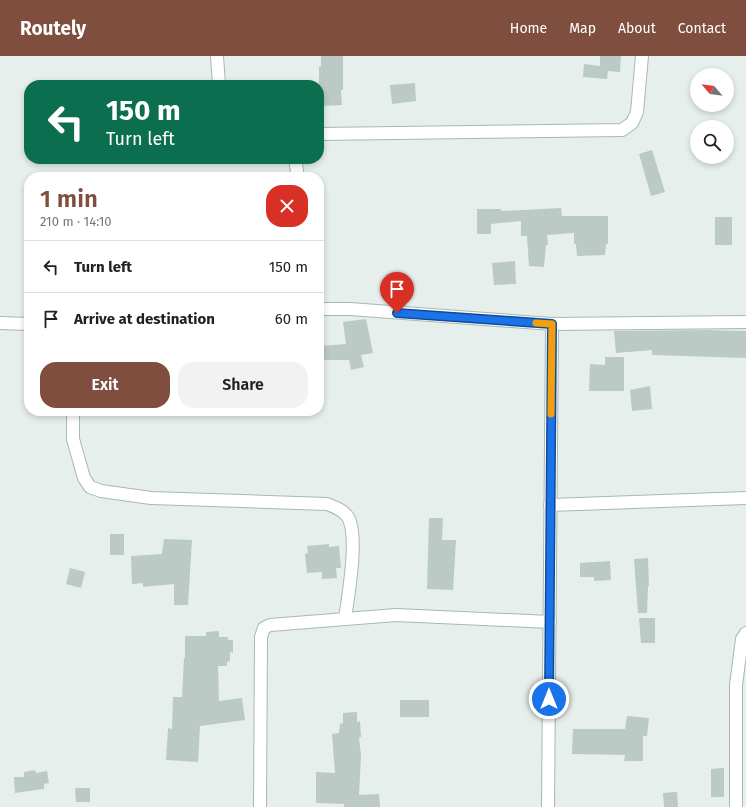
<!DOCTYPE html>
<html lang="en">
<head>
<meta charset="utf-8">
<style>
	:root { --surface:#fff; --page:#f2f2f2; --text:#202124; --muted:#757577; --line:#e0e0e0; --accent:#7f4e3f }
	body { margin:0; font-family:"Fira Sans",sans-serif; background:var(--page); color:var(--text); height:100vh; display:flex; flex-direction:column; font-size:15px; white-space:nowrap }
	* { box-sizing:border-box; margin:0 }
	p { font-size:13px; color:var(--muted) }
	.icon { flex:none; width:22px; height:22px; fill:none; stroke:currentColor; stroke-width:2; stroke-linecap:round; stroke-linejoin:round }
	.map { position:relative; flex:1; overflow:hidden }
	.panel { position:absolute; left:24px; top:116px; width:300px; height:244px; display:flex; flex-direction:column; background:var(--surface); border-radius:16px; box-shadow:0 2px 6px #0003 }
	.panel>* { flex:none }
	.hud { position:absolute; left:24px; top:24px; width:300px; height:84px; border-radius:16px; box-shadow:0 2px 6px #0003; background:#0b6e4f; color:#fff; overflow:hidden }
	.needle { width:26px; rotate:299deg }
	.controls { position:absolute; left:690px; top:12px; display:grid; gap:8px }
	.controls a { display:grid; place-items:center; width:44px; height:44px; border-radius:50%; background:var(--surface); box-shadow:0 2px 6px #0003; font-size:20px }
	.pin { position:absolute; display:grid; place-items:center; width:34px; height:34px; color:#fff; margin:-41px -17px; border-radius:50% 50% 50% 0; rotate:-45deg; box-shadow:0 0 4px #0007 }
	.pin .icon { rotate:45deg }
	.me { position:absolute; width:44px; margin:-22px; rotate:0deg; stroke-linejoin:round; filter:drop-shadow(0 0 3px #0008) }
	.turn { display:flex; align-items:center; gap:14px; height:84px; padding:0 16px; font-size:18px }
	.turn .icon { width:52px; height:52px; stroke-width:2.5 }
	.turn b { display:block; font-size:28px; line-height:34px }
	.round { display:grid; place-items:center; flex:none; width:42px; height:42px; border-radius:16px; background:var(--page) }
	.summary { display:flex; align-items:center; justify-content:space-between; height:68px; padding:0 16px }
	h1 { font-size:24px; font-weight:600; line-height:30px; color:var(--accent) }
	.primary-button { display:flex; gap:8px; margin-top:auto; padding:8px 16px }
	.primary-button a { flex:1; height:46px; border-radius:16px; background:var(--accent); color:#fff; font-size:16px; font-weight:600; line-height:46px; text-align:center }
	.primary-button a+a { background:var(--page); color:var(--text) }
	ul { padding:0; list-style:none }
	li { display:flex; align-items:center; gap:12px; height:52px; padding:0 16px; border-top:1px solid var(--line) }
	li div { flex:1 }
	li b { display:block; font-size:15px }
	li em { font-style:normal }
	header { display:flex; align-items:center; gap:24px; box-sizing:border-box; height:56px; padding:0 20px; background:var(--accent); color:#fff }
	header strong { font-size:19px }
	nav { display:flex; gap:22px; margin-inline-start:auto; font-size:14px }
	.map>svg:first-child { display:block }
	.building { fill:#bbcac4 }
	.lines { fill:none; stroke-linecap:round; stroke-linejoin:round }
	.minor-casing { stroke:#a8b8b2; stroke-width:14 }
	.minor { stroke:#fff; stroke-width:12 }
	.route-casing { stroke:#114b97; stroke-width:10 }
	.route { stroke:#1a73e8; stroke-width:7 }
	.slow { stroke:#f59e0b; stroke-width:7 }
</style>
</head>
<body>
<header>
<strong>Routely</strong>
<nav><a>Home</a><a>Map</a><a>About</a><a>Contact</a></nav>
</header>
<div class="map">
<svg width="746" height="751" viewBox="0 0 746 751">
	<rect width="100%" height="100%" fill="#e6efeb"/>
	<g class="building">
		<path d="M321 0H343V34H341L342 49 319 50V11L321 10Z"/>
		<path d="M600 0H621L620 16 608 15 607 23 583 21 584 8 600 10Z"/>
		<path d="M415 27 416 45 392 48 390 29Z"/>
		<path d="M652 94 665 136 651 140 639 98Z"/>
		<path d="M561 152 562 160H608V188H606L605 199 577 200 576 188H574V177L547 179 548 189H546L544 211 529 210 527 180H521V165L491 168V178H477V153H501V155Z"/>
		<rect x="715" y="161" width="17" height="28"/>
		<path d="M515 205 516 228 494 229 492 207Z"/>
		<path d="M366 263 373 297 361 299 364 311 351 314 349 304H319V290L346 288 343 266Z"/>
		<path d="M706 274 746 275V302L652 299V294L616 297 614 275Z"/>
		<path d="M605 301H624V335H589L590 308 605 309Z"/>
		<path d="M650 330 652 353 632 355 630 334Z"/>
		<path d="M429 462H443L442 484H456L453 534 427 533Z"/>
		<rect x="110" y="478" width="14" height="21"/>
		<path d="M164 483 192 484 188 549H174V528L143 531V527L132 528 131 500 162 498Z"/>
		<path d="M329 488V491L339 490 341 512H336L337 522 322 523V516L307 517 305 498 308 497 307 490Z"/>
		<path d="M648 502 649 530H648L647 557H638L634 503Z"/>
		<path d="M610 505 611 524 594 525V521H580V507Z"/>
		<path d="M70 512 85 516 81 532 66 528Z"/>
		<path d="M639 562H655V587H641Z"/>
		<path d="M219 575V581H228V584H233V597L230 596V605L227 606V610H218L219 645 242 642 245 664 200 670 198 706 166 704 168 672 172 673 173 641H182L184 602H185V580H206V576Z"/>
		<rect x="400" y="644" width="29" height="17"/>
		<path d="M357 656V666L360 665 361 681H359L361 700 359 739 379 738 380 751H344V748L316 747V716L335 717 332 678 339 677 340 668 343 667V657Z"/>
		<path d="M627 660 649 662 647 680H643V705H624L625 699 572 698 573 673H625Z"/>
		<path d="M724 712V741H711V713Z"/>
		<path d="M35 714 36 717 47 715 49 727 44 728V733L15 737 14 721H24V716Z"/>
		<path d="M77 732H90V746H76L75 733Z"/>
		<path d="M677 736 678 751H664L663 737Z"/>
	</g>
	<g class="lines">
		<defs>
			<g id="minor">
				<path d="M217 0 219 29"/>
				<path d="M319 78 622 74 632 67 637 56 642 0"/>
				<path d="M295 103 298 121"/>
				<path d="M319 253H350L552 268 746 266"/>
				<path d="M0 267 29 268"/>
				<path d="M73 355V383L84 422 90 431 101 435 151 442 327 448C335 451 343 454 348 461 359 481 348 540 345 563"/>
				<path d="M550 449 746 442"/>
				<path d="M260 751 261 581 264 572 270 569 396 559 550 566"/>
				<path d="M548 751 552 268"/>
				<path d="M736 751V629L742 583 746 577"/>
			</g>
		</defs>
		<use href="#minor" class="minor-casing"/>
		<use href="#minor" class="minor"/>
	</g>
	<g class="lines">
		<defs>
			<path id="route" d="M397 257 552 268 549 643"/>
		</defs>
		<use href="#route" class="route-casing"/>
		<use href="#route" class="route"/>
		<path class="slow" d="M536 267 552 268 551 358"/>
	</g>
</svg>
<div class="controls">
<a><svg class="needle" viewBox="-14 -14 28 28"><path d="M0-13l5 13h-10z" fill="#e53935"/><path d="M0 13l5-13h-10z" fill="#757577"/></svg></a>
<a><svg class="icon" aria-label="search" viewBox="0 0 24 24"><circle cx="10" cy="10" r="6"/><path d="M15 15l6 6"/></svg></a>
</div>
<div class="pin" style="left:397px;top:257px;background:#d93025"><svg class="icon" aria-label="arrive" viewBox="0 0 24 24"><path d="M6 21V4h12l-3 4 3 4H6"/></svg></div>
<svg class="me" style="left:549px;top:643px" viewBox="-20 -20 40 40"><circle r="17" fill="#1a73e8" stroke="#fff" stroke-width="3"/><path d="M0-11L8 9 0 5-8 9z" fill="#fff"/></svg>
<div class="hud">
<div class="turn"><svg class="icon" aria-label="left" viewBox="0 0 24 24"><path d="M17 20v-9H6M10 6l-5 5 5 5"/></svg><div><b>150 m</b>Turn left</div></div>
</div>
<section class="panel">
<div class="summary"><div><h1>1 min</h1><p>210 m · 14:10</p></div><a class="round" style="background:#d93025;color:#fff"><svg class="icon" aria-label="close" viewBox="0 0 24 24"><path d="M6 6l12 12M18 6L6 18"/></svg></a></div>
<ul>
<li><svg class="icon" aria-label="left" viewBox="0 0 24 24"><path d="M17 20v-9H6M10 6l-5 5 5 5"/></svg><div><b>Turn left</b></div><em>150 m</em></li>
<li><svg class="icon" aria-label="arrive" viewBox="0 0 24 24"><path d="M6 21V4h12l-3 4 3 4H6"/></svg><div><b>Arrive at destination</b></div><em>60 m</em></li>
</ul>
<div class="primary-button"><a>Exit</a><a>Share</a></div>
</section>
</div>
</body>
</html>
